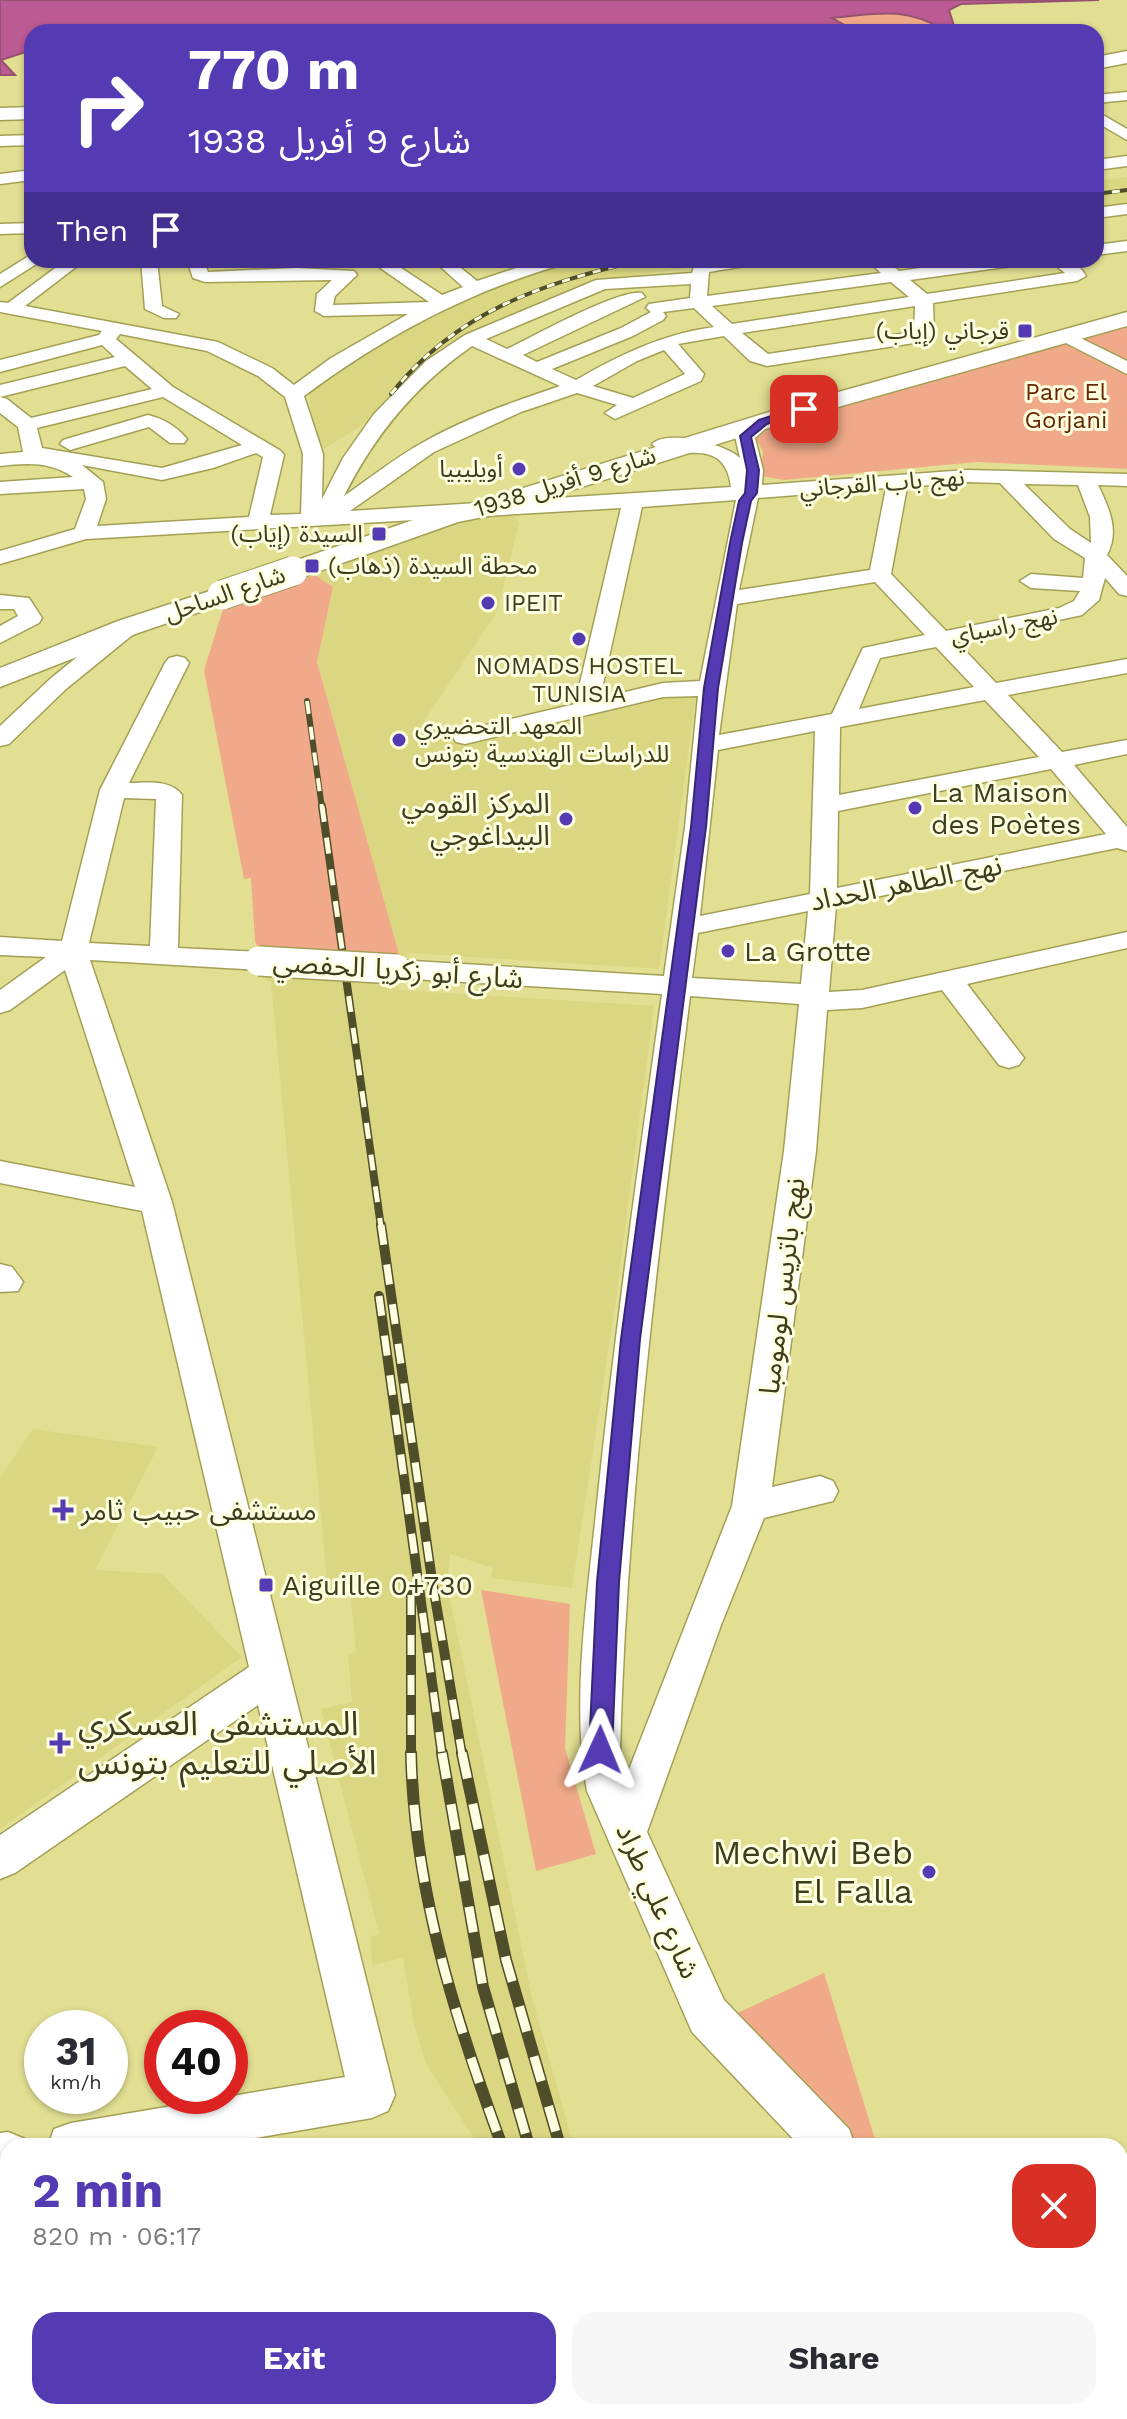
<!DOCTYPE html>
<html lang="en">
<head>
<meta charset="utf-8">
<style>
	:root { --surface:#fff; --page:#f7f7f7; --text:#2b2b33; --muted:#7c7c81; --accent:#543bb3 }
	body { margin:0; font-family:"Work Sans","Noto Sans Arabic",sans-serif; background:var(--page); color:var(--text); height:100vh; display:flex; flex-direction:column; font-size:30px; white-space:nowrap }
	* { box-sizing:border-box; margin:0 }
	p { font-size:26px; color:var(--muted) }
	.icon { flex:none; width:44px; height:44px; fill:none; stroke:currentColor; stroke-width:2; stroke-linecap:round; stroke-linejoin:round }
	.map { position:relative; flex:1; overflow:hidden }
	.details { position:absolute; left:0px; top:2138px; width:1128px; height:282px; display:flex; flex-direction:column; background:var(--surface); border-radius:24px 24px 0 0; box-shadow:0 2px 6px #0004 }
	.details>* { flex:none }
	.top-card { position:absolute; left:24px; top:24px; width:1080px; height:244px; border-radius:24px; box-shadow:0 2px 6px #0004; background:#543bb3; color:#fff; overflow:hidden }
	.speed { position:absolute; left:24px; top:2010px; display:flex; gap:16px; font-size:40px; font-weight:700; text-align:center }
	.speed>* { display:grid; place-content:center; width:104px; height:104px; border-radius:50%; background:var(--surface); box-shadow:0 2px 6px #0004; line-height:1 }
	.speed small { font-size:20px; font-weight:400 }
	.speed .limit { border:12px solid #d22; background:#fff; color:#111 }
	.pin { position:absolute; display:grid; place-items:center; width:68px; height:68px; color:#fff; margin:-34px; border-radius:16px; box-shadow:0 4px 12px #0006 }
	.me { position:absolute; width:88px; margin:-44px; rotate:1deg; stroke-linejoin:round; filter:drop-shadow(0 0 6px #0008) }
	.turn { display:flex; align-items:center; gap:28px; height:168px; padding:0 32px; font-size:36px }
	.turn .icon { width:104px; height:104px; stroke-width:2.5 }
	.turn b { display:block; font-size:56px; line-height:68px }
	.then { display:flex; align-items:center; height:76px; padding:0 32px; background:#0003; gap:16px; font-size:30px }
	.round { display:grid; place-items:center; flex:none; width:84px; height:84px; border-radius:24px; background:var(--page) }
	.headline { display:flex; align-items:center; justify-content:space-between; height:136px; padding:0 32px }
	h1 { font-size:48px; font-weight:700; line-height:60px; color:var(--accent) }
	.action { display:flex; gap:16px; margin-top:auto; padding:16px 32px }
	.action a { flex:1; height:92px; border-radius:24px; background:var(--accent); color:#fff; font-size:32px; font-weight:700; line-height:92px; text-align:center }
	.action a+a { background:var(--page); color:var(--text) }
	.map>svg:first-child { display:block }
	.built { fill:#dad681 }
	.green { fill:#f1aa89 }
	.water { fill:#bc5b93; stroke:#965270; stroke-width:2 }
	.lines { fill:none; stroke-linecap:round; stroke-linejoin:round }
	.minor-casing { stroke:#a3a055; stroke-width:3 }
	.major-casing { stroke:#a3a055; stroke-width:3 }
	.highway-casing { stroke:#a3a055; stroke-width:3 }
	.minor { fill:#fff; fill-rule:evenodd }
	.major { fill:#fff; fill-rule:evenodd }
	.highway { fill:#fff; fill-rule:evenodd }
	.tram { stroke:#4f4e2a; stroke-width:3 }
	.rail-far4-casing { stroke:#4f4e2a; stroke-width:4 }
	.rail-far3-casing { stroke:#4f4e2a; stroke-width:6 }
	.rail-far2-casing { stroke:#4f4e2a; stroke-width:8 }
	.rail-far1-casing { stroke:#4f4e2a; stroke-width:10 }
	.rail-casing { stroke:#4f4e2a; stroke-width:12 }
	.rail-far4 { stroke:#fefee0; stroke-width:3; stroke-dasharray:8; stroke-linecap:butt }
	.rail-far3 { stroke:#fefee0; stroke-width:4; stroke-dasharray:13; stroke-linecap:butt }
	.rail-far2 { stroke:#fefee0; stroke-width:5; stroke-dasharray:16; stroke-linecap:butt }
	.rail-far1 { stroke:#fefee0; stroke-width:7; stroke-dasharray:20; stroke-linecap:butt }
	.rail { stroke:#fefee0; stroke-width:9; stroke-dasharray:26; stroke-linecap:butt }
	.minor-bridge-casing { stroke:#a3a055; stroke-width:32; stroke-linecap:butt }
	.major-bridge-casing { stroke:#a3a055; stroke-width:31; stroke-linecap:butt }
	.minor-bridge { stroke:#fff; stroke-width:29 }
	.major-bridge { stroke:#fff; stroke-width:29 }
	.route { fill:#543bb3; stroke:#372674; stroke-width:2 }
	.poi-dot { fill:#543bb3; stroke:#fefee0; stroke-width:3 }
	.labels { text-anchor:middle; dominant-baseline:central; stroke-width:6; stroke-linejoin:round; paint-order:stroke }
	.far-poi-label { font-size:24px; fill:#3d3c1d; stroke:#fefee0; text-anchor:end }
	.far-park-label { font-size:24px; fill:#662700; stroke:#fefee0 }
	.far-street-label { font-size:24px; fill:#3d3c1d; stroke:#fefee0 }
	.poi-label { font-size:28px; fill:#3d3c1d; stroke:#fefee0; text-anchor:start }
	.street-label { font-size:28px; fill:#3d3c1d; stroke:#fefee0 }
	.near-poi-label { font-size:34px; fill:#3d3c1d; stroke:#fefee0; text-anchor:start }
</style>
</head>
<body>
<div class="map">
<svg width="1127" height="2419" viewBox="0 0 1127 2419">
	<rect width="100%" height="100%" fill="#e2df93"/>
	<g class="built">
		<path d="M1127 177V207L1096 212V181Z"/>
		<path d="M565 260H739L607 280 478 330 433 356 373 418 316 454 308 385 444 304Z"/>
		<path d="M508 515 515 517 519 523 497 612 420 727 454 733 463 746 666 696 696 695 659 969 411 953 400 957 317 662 333 587 315 575 470 519Z"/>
		<path d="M262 971 396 979 399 990 654 1006 615 1306 572 1588 491 1578 493 1568 450 1554 447 1584 532 1998 574 2146H479L426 2064 414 2024 403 1958 372 1965 370 1937 379 1934 321 1709 352 1702 348 1654 356 1652 350 1590 328 1592 271 982 266 980Z"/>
		<path d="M33 1429 158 1447 95 1570 162 1574 242 1657 0 1829V1478Z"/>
		<path d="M576 2412H753L762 2419H579Z"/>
	</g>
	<g class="green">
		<path d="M904 12 919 16 943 29 940 32H847L850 28 832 20V18Z"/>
		<path d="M1127 326V469L977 462 784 480 760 476 763 452 755 436C772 422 801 422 820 410Z"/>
		<path d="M315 575 333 587 317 662 400 957 259 951 255 941 251 878 244 879 204 670 224 606Z"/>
		<path d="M481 1590 570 1604 565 1748 596 1854 536 1871Z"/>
		<path d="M824 1973 877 2146H842L733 2015Z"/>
	</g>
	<path class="water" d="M0 0H1099L961 4 949 10 956 32H940L943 29C901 6 878 14 832 18L850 28 847 32H32V50L1 60 15 75H0Z"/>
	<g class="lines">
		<defs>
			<g id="minor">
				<path d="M1127 92V100L1096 103V95Z"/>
				<path d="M1096 111 1127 129V140L1096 122Z"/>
				<path d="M32 135V145L0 146V136Z"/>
				<path d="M1127 156V166L1096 170V160Z"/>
				<path d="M32 170V180L0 184V174Z"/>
				<path d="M1127 204V214L1096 218V208Z"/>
				<path d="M32 223V233L0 234V224Z"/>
				<path d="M1127 241V251L1096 255V245Z"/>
				<path d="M32 254V260H40L38 263 0 287V274Z"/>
				<path d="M66 260H85L25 306 218 342 272 368 294 385 331 358 408 314 324 316 315 311 317 294 332 280 205 282 193 278 187 260H203L208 272 297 268 354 271 357 275 335 296 333 305 429 302 369 260H389L442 295 463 287 433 260H451L477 281 540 260H566L564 264C467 292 385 336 304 396L323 454 322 499 343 458 374 414 426 361 465 335 596 280 692 273 695 264 719 260H759L751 265 709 272 707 296 881 273 867 260H885L899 271 980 260H1027L1019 265 910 280 927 294 1065 273 1049 260C1065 260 1077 260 1086 276L1077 281 933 303 934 330 926 341 920 342 767 366 750 361 724 336 678 344 704 374 701 381 615 419 605 413 617 405 577 393 521 412 434 452 350 511 731 487C724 430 673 467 652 444 667 429 726 444 740 458L735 436 756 418 763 416 773 422 755 438 763 470 762 485 967 470 1127 474V486L1098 485C1109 508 1120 531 1107 555L1127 576V596L1119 594 1105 578 1099 600 1082 615 957 642 996 683 1127 659V673L1008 695 1062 752 1127 740V754L1074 765 1127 827V851L1117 848 836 905 829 992 862 990 1127 932V948L967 984 1024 1058 1019 1065 1009 1068 999 1065 942 990 862 1008 827 1010 816 1151 772 1487 820 1476 833 1481 838 1491 833 1501 764 1518 721 1625 647 1832 724 2000 849 2129 855 2146H800L692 2032 587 1791C571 1703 587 1601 596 1513 614 1339 638 1167 662 994L396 978 386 975 382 969 386 963 396 960 664 976 685 827 698 696 663 697 465 744 456 742 453 737 456 732 575 704 621 508 86 539 0 564V551L75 529 86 499 84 489 0 494V482L73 477C49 461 27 463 0 466V454L23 452 18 427 0 413V397L7 399 31 418 152 389 125 366 0 397V385L115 357 102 345 0 372V360L99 335 102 331 0 312V302L8 303ZM891 282 909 297 732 324 712 306ZM691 284 690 298 649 304 646 308 651 312 621 328 537 362 523 355 645 297 642 293C620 288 532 337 507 349L486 339 605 289ZM915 306 914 332 768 354 742 333ZM694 308 714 327C663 334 621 354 576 380L552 369 633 336 663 320 666 316 663 312ZM120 334 207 351 258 376 285 397 303 454 301 514 270 515 284 455 281 451 173 387 116 339ZM472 346 560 386C513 402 465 418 422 443 395 458 370 478 344 496 375 434 416 385 472 346ZM664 350 685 374 633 398 593 386 637 361ZM163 397 242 445 162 468 42 448 37 428ZM256 453 263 457 249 517 97 526 106 499 103 482 82 465 162 480 213 468ZM967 482 1000 483 1054 539 1085 558 1083 578 1031 574 1020 581 1031 588 1080 591 1074 601 1059 608 946 631 891 574 907 487ZM1024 484 1078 485 1090 517 1091 543 1070 529ZM886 488 870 570 739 590 758 498ZM736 500 700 681 663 683 600 698 642 507ZM875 582 925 635 863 648 832 714 719 735 737 604ZM936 647 974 687 859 709 880 658ZM985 700 1039 757 839 795 840 727ZM815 731 810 894 700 916 718 750ZM1051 769 1106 834 837 888 838 811ZM808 911 801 984 692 978 698 933ZM690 996 799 1004 784 1151 732 1506 626 1777 620 1750C627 1497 659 1247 690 996Z"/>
				<path d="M141 260H157L162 306 179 314 176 318H164L145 309Z"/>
				<path d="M1066 331 1127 361V374L1060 340 1057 336Z"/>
				<path d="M148 415C164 419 176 426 187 439L184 443H170L149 427 70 450 60 444 63 440Z"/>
				<path d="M0 595 29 598 42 618 39 623 0 643V626L18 616 14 609H0Z"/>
				<path d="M128 620 136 622 139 627 136 632 66 689 9 744 0 746V726L50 679 120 622Z"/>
				<path d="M177 656 185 658 189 663 129 783C147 783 170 779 182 795L178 948 259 952 269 955 273 961 269 967 259 970 90 960 172 1202 395 2095 388 2111 372 2118 208 2146H48L54 2129 71 2123 345 2077 258 1705 15 1873 0 1879V1835L249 1667 142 1211 0 1183V1161L135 1187 65 970 10 1010 0 1013V990L46 957 0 955V937L62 941 100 790 165 663 169 658ZM124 798 156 799 150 946 89 943Z"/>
				<path d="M0 1264 12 1267 23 1282 18 1291 0 1292Z"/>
				<path d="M8 2132 25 2139 27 2146H8V2180L0 2181V2133Z"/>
				<path d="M991 2412H1044L1047 2419H994Z"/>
			</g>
			<g id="major">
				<path d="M1127 312V326L813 414 493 515 458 522 303 577 293 579 283 577 279 571 283 565 442 510 478 502 795 404Z"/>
				<path d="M222 587 232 589 236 595 232 601 138 633 0 687V668L118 621Z"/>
			</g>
			<g id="highway">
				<path d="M1127 51V63L1096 69V57Z"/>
				<path d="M32 107V119L0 120V108Z"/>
			</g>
		</defs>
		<use href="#minor" class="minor-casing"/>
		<use href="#major" class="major-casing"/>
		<use href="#highway" class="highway-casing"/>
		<use href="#minor" class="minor"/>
		<use href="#major" class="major"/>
		<use href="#highway" class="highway"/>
		<g class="tram">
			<path d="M0 2353 8 2351"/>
			<path d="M0 2375 8 2374"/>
			<path d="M784 2412 791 2419"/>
			<path d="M817 2412 824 2419"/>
		</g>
		<defs>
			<g id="rail-far4">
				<path d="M1096 194 1127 190"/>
				<path d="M391 394C457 311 541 284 641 260"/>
			</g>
			<path id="rail-far3" d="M307 701 322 808"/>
			<path id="rail-far2" d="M322 806 381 1227"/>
			<g id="rail-far1">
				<path d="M381 1225 432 1580 462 1755"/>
				<path d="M379 1296 442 1755"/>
				<path d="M411 1595V1755"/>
			</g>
			<g id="rail">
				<path d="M411 1753C414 1890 455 2018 502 2146"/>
				<path d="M442 1753 483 1987 529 2146"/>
				<path d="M462 1753 506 1960 560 2146"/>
				<path d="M611 2412 614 2419"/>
				<path d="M636 2412 639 2419"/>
				<path d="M664 2412 667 2419"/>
			</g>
		</defs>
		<use href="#rail-far4" class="rail-far4-casing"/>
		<use href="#rail-far3" class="rail-far3-casing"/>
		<use href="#rail-far2" class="rail-far2-casing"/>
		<use href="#rail-far1" class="rail-far1-casing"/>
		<use href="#rail" class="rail-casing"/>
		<use href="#rail-far4" class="rail-far4"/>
		<use href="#rail-far3" class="rail-far3"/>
		<use href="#rail-far2" class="rail-far2"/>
		<use href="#rail-far1" class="rail-far1"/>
		<use href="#rail" class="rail"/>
		<defs>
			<path id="minor-bridge" d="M259 961 396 969"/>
			<path id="major-bridge" d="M222 595 293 571"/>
		</defs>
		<use href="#minor-bridge" class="minor-bridge-casing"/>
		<use href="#major-bridge" class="major-bridge-casing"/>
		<use href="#minor-bridge" class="minor-bridge"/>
		<use href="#major-bridge" class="major-bridge"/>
	</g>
	<path class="route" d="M800 406 809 409 767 424 751 437 759 470 757 493 751 501 742 543 718 688 706 827 640 1339 619 1582 612 1750 609 1758 600 1761 592 1758 589 1750 597 1582 621 1339 691 827 704 688 730 543 739 501 745 493 747 470 740 436 759 420Z"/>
	<g class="poi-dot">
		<rect x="1017" y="323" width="16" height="16" rx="4"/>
		<circle cx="519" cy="469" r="8"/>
		<rect x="371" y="526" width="16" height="16" rx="4"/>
		<rect x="304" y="558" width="16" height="16" rx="4"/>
		<circle cx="488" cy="603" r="8"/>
		<circle cx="579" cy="639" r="8"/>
		<circle cx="399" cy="740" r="8"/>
		<circle cx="915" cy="808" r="8"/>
		<circle cx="566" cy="819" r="8"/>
		<circle cx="728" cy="951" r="8"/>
		<path d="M59 1498h8v8h8v8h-8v8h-8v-8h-8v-8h8z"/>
		<rect x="258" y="1577" width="16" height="16" rx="4"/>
		<path d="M56 1731h8v8h8v8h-8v8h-8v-8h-8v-8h8z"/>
		<circle cx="929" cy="1872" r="8"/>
	</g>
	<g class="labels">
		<g class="far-poi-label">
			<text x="1009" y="331">قرجاني (إياب)</text>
			<text x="503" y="469">أويليبيا</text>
			<text x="363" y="534">السيدة (إياب)</text>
			<text x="328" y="566" text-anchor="start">محطة السيدة (ذهاب)</text>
			<text x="504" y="603" text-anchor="start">IPEIT</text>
			<text x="579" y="666" text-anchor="middle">NOMADS HOSTEL<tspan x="579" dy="28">TUNISIA</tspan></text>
			<text x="415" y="726" text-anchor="start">المعهد التحضيري<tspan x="415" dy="28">للدراسات الهندسية بتونس</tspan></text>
		</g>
		<g class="far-park-label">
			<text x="1066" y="392">Parc El<tspan x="1066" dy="28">Gorjani</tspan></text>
		</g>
		<g class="far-street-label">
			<text transform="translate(565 482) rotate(-17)">شارع 9 أفريل 1938</text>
			<text transform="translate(882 483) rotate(-4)">نهج باب القرجاني</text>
			<text transform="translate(225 594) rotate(-19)">شارع الساحل</text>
			<text transform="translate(1004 626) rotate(-11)">نهج راسباي</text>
		</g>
		<g class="poi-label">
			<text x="931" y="792">La Maison<tspan x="931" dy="32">des Poètes</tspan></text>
			<text x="550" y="803" text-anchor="end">المركز القومي<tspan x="550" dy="32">البيداغوجي</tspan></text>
			<text x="744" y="951">La Grotte</text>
			<text x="81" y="1510">مستشفى حبيب ثامر</text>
			<text x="282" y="1585">Aiguille 0+730</text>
		</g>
		<g class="street-label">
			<text transform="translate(906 883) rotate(-11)">نهج الطاهر الحداد</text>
			<text transform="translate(398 970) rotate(4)">شارع أبو زكريا الحفصي</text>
			<text transform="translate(782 1286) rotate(-83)">نهج باتريس لومومبا</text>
			<text transform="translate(658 1901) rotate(66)">شارع علي طراد</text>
		</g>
		<g class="near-poi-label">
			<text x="78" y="1723">المستشفى العسكري<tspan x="78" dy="39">الأصلي للتعليم بتونس</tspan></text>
			<text x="913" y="1852" text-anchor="end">Mechwi Beb<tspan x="913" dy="39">El Falla</tspan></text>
		</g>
	</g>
</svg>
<div class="speed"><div>31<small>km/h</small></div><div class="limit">40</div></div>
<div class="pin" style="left:804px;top:409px;background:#d93025"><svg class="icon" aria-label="arrive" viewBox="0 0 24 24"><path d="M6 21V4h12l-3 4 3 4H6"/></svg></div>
<svg class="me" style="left:600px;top:1750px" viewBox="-20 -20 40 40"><path d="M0-17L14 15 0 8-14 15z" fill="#543bb3" stroke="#fff" stroke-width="4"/></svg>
<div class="top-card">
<div class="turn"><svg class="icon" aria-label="right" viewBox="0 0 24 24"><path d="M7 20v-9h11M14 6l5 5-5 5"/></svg><div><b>770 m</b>شارع 9 أفريل 1938</div></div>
<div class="then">Then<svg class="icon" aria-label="arrive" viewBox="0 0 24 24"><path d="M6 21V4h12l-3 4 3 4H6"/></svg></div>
</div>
<section class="details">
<div class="headline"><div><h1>2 min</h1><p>820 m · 06:17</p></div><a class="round" style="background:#d93025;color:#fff"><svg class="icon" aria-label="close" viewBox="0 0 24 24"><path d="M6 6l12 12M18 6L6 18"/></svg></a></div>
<div class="action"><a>Exit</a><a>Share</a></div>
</section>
</div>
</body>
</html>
